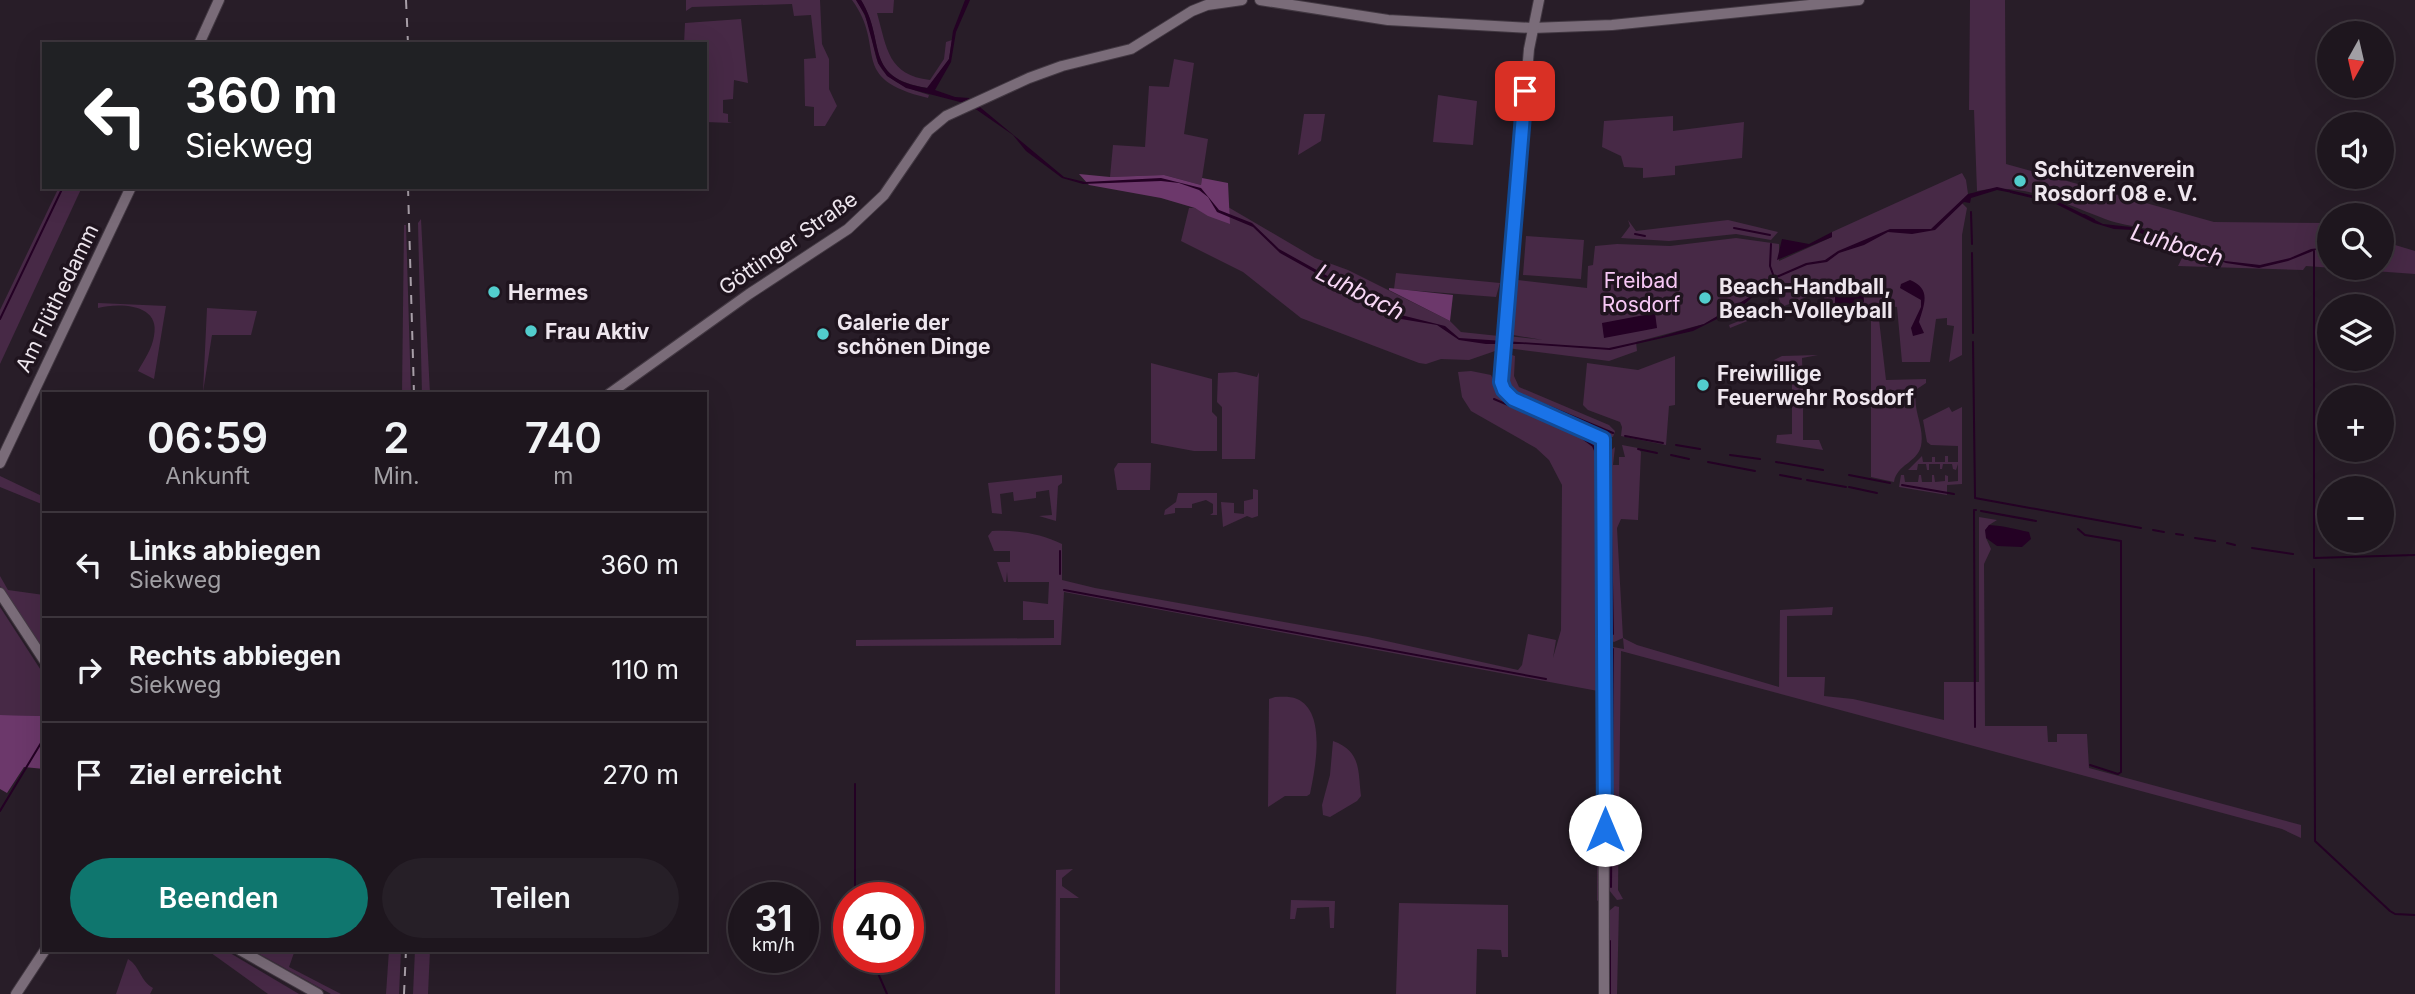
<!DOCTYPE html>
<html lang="de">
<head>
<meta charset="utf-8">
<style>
	:root { --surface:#1e161e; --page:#261f27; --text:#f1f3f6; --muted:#a19fa4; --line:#3c353c; --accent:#0f766e }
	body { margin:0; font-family:Inter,sans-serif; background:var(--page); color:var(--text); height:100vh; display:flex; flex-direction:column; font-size:26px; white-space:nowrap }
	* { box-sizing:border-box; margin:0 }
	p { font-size:23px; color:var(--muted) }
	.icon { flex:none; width:38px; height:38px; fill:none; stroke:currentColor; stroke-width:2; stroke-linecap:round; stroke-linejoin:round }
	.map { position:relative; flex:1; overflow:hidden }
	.drawer { position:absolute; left:42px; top:392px; width:665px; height:560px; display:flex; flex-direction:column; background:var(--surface); border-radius:0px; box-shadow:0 7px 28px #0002,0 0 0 2px var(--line) }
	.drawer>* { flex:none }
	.guide { position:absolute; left:42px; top:42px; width:665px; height:147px; border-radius:0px; box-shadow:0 7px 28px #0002,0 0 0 2px var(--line); background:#202124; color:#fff; overflow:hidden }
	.needle { width:46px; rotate:188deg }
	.buttons { position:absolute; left:2317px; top:21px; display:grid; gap:14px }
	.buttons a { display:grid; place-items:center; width:77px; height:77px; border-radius:50%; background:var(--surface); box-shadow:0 7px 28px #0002,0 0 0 2px var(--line); font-size:35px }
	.speed { position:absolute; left:728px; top:882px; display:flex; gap:14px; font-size:35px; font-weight:700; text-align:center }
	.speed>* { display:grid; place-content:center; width:91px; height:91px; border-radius:50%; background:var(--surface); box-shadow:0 7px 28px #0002,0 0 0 2px var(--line); line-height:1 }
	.speed small { font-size:18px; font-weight:400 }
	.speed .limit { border:10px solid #d22; background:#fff; color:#111 }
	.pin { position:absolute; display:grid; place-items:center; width:60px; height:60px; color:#fff; margin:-30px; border-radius:14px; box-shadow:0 4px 10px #0006 }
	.me { position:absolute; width:77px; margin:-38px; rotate:0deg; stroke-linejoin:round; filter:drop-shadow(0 0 5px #0008) }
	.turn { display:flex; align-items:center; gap:24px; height:147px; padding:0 28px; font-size:32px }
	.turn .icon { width:91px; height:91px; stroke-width:2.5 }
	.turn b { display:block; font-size:49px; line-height:60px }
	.eta { display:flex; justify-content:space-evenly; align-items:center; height:119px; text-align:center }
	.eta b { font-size:42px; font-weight:600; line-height:49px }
	.cta { display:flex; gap:14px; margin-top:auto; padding:14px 28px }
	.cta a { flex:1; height:80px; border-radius:42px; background:var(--accent); color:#fff; font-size:28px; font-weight:600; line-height:80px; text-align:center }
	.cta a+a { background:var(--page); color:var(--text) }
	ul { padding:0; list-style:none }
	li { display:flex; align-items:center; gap:21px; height:105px; padding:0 28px; border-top:2px solid var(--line) }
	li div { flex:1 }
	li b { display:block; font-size:26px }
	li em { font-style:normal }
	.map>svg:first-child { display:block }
	.green { fill:#472946 }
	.forest { fill:#6c386b }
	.water { fill:#240124 }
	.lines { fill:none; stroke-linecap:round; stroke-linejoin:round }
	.stream { stroke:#240124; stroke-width:2 }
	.secondary-casing { stroke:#423842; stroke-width:12 }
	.secondary { stroke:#7a6c79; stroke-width:10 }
	.rail { stroke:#a89fa8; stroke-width:2; stroke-dasharray:9 9; stroke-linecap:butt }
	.route-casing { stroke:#114b97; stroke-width:18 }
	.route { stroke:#1a73e8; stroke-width:12 }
	.poi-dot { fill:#52cdcd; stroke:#1f141e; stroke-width:2.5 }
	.labels { text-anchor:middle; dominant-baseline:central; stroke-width:7; stroke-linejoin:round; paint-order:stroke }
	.poi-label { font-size:21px; font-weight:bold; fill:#eee6ee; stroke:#1f141e; text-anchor:start }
	.street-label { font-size:21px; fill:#eee6ee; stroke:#1f141e }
	.park-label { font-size:21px; fill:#f7c8f5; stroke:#1f141e }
	.water-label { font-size:23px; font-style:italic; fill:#f8d8f6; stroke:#1f141e }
</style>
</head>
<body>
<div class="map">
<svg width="2415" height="994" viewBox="0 0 2415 994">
	<rect width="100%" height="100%" fill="#281d28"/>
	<g class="green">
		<path d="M686 0H820L822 44 829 59V89L837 106 825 126H814V107L805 106 804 59 816 58 811 15 794 16 792 4 692 7 686 11Z"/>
		<path d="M852 0H856C889 50 853 72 929 95L928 98C846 78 888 49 852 0Z"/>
		<path d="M861 0H894L893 13H877C887 49 888 75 930 80L944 59 946 42 952 40 949 59 928 88C862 78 887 42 861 0Z"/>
		<path d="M1970 0H2005L2006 164 2214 222 2329 223V268H2382V241L2415 251V274L2306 266 2303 270 2178 266 2183 256 2148 243 2153 232 2148 229C2133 226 2118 224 2105 219 2062 203 2024 182 1977 191L1974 110H1969Z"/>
		<path d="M741 19 748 83 734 80 733 99 723 100V113L728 114V122L732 123 705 122V44H684L685 23Z"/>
		<path d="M1174 59 1194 63 1184 134 1208 139 1201 185 1164 175 1110 177 1113 145 1145 147 1149 86 1169 87Z"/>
		<path d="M1438 95 1477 101 1473 145 1433 142Z"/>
		<path d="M1304 114H1325L1321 141 1298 155Z"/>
		<path d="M1673 116V131L1744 122 1742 158 1675 166V175L1643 178V168L1624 167 1621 156 1602 147 1604 121Z"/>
		<path d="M1962 173 1966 180 1968 194 1961 202 1967 208 1962 235V355L1949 362 1954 326 1947 325V318L1936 319 1930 362H1902L1897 307 1886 306V310L1878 311 1886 380 1926 379V383L1917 389C1911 409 1925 426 1921 446 1917 463 1897 464 1894 482L1871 477V313L1825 312 1824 290 1730 328 1729 325 1781 304 1772 280H1768L1748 298 1704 324 1636 342 1637 351 1609 361 1507 348 1508 336 1543 340 1513 335 1511 331 1513 301 1516 300 1518 280 1587 288 1588 266 1593 265 1595 246 1617 244 1670 246 1736 238 1779 244V261L1832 237V232Z"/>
		<path d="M59 187H82L0 364V310Z"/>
		<path d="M1228 207 1315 258 1348 270 1450 321 1461 332 1499 336 1498 350 1469 360 1441 359 1426 364 1419 363 1301 318 1243 272 1181 241 1189 208H1195L1229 223Z"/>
		<path d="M421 219 430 394H422L418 223Z"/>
		<path d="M1628 220 1636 231 1728 220 1778 232 1771 240 1736 234 1669 241 1621 238 1630 226Z"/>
		<path d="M404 225H406L411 394H402Z"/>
		<path d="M1526 236 1584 240 1581 279 1523 275Z"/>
		<path d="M1396 273 1500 283 1496 297 1394 289Z"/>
		<path d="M98 303 166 306 154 379 138 371C144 360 152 349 154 336 161 303 118 303 98 308Z"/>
		<path d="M207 308 257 311 251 335H212L203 392Z"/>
		<path d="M1509 354 1515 356 1514 376 1519 387 1609 425 1615 431 1613 437 1600 435 1515 397 1506 385Z"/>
		<path d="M1818 355 1802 358 1803 392 1818 393 1819 406H1803V440H1819L1823 450 1776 443 1777 435 1792 434V406H1776V393H1792V365H1776L1774 360 1782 356Z"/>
		<path d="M1675 356V405L1669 406 1666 445 1621 436 1622 427 1620 422 1588 410 1583 405 1587 363 1638 370Z"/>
		<path d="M1151 363 1212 379V412L1217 417V451H1194L1151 443Z"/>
		<path d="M1471 371 1491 375 1499 391 1509 402 1588 438 1595 444 1600 458 1602 898 1597 901 1598 691 1064 592 1061 645 856 646V640L1054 638V620H1023V601L1048 604 1049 582H1008L1007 572 1006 582H1004L997 562H1010V551H994L988 536 992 531C1017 530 1040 533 1062 544V580L1095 588 1368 637 1518 670 1522 665 1528 634 1556 640 1553 658 1561 630 1562 485 1549 460 1536 448 1471 411 1462 397 1458 372Z"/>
		<path d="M1236 372 1257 377 1259 372 1255 459H1222V407L1217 402 1218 373Z"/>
		<path d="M1949 407 1952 412 1962 407V484L1947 485V495L1899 487 1901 475H1904L1905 482H1918L1919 475H1921L1922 482H1932V475H1934L1935 482 1945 481V475L1948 476V482L1958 481V464L1956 470 1953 469 1952 464H1943L1942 469H1940V464H1929V470H1927L1926 464H1918L1917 470H1908L1922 456 1923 462H1932V457H1935V462H1945V456H1948V462H1958V446L1931 445 1927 442 1923 420Z"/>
		<path d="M1622 445 1638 448 1641 452 1638 520 1621 519 1617 528 1623 638 1637 645 1779 687 1780 610 1833 607 1832 615 1787 616V677H1825L1824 696 1853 699 1944 720V682H1979V517L1997 520 1989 525 1986 538 1991 549 1984 564 1985 726H2047L2048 742H2057V734H2087L2089 768 2301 825V838L2282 829 1621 651 1618 890 1623 899 1617 900 1609 890 1608 649 1613 647 1624 649 1623 638 1614 642 1608 639V459L1610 451 1615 447 1613 465H1619V457H1625Z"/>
		<path d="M1118 463H1151L1150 490H1117L1114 469Z"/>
		<path d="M1062 475V483L1058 486 1056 521 1039 516 1052 515 1049 490 1036 492V498L1014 501 1013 492 1000 494 1002 514 992 513 988 483Z"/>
		<path d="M0 476 44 497V505L0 487Z"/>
		<path d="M1253 489 1258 490V516L1252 518 1247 516 1223 527 1221 502 1234 503V513L1244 514V501L1253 499Z"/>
		<path d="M1178 493H1217V515H1210L1213 513V504L1206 500 1192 504V508H1175V513L1164 515 1165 510 1176 502Z"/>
		<path d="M0 576 8 590 44 595V653L0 586Z"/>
		<path d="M0 607 44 675V716L0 715Z"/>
		<path d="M1275 697C1282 697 1290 696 1297 699 1327 712 1315 769 1310 794L1307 796H1285L1268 807 1269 699Z"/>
		<path d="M1333 741C1361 751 1358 770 1361 796L1357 801 1330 817 1323 815 1322 805 1330 775Z"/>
		<path d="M1073 869 1062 878V886L1079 898H1060V994H1055L1056 870Z"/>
		<path d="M1291 900 1335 901 1334 928H1330L1329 907 1297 908 1295 919H1290Z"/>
		<path d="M1399 903 1508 905V957H1502L1501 950 1477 949 1476 994H1396Z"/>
		<path d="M1615 906 1619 907 1617 994H1608L1609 911Z"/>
		<path d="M207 950H225L299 994H268Z"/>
		<path d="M252 950H295L289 967 341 994H331Z"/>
		<path d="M389 950H401L399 994H386Z"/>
		<path d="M415 950H430L428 994H413Z"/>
		<path d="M128 959C140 966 140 981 153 988L150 994H116Z"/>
	</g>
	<g class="forest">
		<path d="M1079 174 1110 177 1164 175 1201 185 1202 178 1228 183 1230 224 1208 216 1195 208 1161 198 1089 185Z"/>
		<path d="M1389 288 1453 295 1450 321 1389 290Z"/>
		<path d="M0 715 44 716V769L24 767 7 793 0 789Z"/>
	</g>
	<g class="water">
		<path d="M856 0H861C887 41 862 78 927 88L949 59 953 31 965 0H970L956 32 951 62 935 90 955 97 969 98 1064 177 1085 182 1161 178 1201 188 1219 210 1252 223 1279 249 1349 288 1382 299 1397 314 1445 326 1459 338 1609 348 1659 337 1704 324 1748 298 1776 276 1806 263 1825 260 1838 251 1890 229H1931L1968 194 1997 187 2057 201 2103 224 2140 228 2162 240 2203 251 2225 261 2260 265 2290 258 2311 249 2329 247V249H2318L2288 261 2259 268 2226 263 2193 250 2161 243 2134 230 2114 229 2094 223 2048 200 1997 190 1971 198 1970 203 1964 202 1935 230 1912 234 1888 232 1864 245 1839 253 1827 262 1807 265 1772 280 1741 307 1693 331 1610 350 1523 344H1486L1459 340 1437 325 1401 319 1381 302 1341 287 1280 253 1253 227 1217 212 1208 197 1199 190 1179 183 1161 181 1083 184 1062 178 1026 151 1013 135 977 110 960 102 906 88 887 76 878 63 865 15Z"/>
		<path d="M1832 232V237L1777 260 1782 239 1809 244Z"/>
		<path d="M1910 280C1932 289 1924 305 1919 322L1924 333 1913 336 1911 328 1921 307V300L1900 288 1901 284Z"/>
		<path d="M1860 285 1863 287 1864 302 1839 309 1835 306V291Z"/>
		<path d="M1655 313 1657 328 1604 338 1602 323Z"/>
		<path d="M1989 525C2004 526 2015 529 2029 532L2031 539 2022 547 1997 546 1986 538 1985 530Z"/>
	</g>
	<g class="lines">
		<g class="stream">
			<path d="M2011 192 2053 202"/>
			<path d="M1971 212 1972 244"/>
			<path d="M2084 215 2094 220"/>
			<path d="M1734 228 1770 235"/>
			<path d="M1635 234 1645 236"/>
			<path d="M1771 244 1770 266 1774 277"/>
			<path d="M2314 251V558L2415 555"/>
			<path d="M1972 253 1973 333"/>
			<path d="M0 319 63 187"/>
			<path d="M1973 342 1975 498 2141 528"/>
			<path d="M1514 392 1613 433"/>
			<path d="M1494 399 1578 435 1593 446 1598 457"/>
			<path d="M1625 436 1663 443"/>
			<path d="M1676 445 1700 449"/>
			<path d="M1638 449 1657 453"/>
			<path d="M1671 455 1689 459"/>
			<path d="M1730 455 1760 459"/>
			<path d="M1708 462 1755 471"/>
			<path d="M1776 462 1823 470"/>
			<path d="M1610 469 1611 455"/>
			<path d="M1780 475 1801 479"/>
			<path d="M1849 475 1890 483"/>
			<path d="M1610 479 1613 634"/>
			<path d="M1807 480 1846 487"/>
			<path d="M1902 485 1954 494"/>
			<path d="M1849 487 1877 493"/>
			<path d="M1981 511 2036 521"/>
			<path d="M2078 529 2085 535 2121 541V772L2118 774 2090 765"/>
			<path d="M2153 530 2164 532"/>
			<path d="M2176 534 2183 535"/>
			<path d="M2195 538 2215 541"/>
			<path d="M2227 543 2235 545"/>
			<path d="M2252 548 2293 554"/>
			<path d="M2314 569 2315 841 2390 911 2395 914 2415 915"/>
			<path d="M1060 574V551"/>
			<path d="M1064 590 1546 679"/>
			<path d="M1975 727 1974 510H1976"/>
			<path d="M0 811 44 738"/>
			<path d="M1611 887 1613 649"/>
			<path d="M855 898V784"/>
			<path d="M1610 941V994"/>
			<path d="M871 957 887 994"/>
		</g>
		<defs>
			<g id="secondary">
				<path d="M1260 0 1388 20 1532 28 1612 25 1859 0"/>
				<path d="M1539 0 1529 49 1501 379 1504 390 1513 399 1603 439 1604 994"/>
				<path d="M199 44 219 0"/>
				<path d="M609 394 749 294 848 229 884 195 928 131 946 116 1029 78 1062 66 1131 49 1192 11 1207 5 1242 0"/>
				<path d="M0 463 131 187"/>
				<path d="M0 593 44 660"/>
				<path d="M240 950 318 994"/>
				<path d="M16 994 45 950"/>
			</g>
		</defs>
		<use href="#secondary" class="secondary-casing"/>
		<use href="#secondary" class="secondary"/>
		<g class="rail">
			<path d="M406 0 408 44"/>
			<path d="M408 187 414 394"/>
			<path d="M404 994 406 950"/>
		</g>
	</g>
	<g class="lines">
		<defs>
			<path id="route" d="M1525 91 1501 382 1504 390 1513 399 1603 439 1605 830"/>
		</defs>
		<use href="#route" class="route-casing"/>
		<use href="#route" class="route"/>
	</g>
	<g class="poi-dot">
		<circle cx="2020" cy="181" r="7"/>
		<circle cx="494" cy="292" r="7"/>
		<circle cx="1705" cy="298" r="7"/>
		<circle cx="531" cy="331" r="7"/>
		<circle cx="823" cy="334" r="7"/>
		<circle cx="1703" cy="385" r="7"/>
	</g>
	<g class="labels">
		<g class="poi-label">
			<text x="2034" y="169">Schützenverein<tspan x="2034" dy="24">Rosdorf 08 e. V.</tspan></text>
			<text x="1719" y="286">Beach-Handball,<tspan x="1719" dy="24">Beach-Volleyball</tspan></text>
			<text x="508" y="292">Hermes</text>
			<text x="837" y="322">Galerie der<tspan x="837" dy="24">schönen Dinge</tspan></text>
			<text x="545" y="331">Frau Aktiv</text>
			<text x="1717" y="373">Freiwillige<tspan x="1717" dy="24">Feuerwehr Rosdorf</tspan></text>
		</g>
		<g class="street-label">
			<text transform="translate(788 243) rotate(-35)">Göttinger Straße</text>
			<text transform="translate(57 298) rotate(-64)">Am Flüthedamm</text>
		</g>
		<g class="park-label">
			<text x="1641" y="280">Freibad<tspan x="1641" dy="24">Rosdorf</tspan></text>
		</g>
		<g class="water-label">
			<text transform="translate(2177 245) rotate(17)">Luhbach</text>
			<text transform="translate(1360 292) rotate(27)">Luhbach</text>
		</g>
	</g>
</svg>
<div class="buttons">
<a><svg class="needle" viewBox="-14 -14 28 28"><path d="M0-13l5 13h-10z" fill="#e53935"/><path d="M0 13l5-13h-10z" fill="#a19fa4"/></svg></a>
<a><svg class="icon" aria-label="sound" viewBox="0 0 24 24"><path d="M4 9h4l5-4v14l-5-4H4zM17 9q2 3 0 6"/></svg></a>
<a><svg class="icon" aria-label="search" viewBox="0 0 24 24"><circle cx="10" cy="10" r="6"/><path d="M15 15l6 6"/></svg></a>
<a><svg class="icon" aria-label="layers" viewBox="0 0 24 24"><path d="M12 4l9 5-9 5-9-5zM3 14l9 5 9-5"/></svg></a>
<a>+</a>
<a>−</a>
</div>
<div class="speed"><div>31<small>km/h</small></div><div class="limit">40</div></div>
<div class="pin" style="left:1525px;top:91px;background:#d93025"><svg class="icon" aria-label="arrive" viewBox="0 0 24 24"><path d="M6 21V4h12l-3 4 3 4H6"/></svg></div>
<svg class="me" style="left:1605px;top:830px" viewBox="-20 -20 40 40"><circle r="19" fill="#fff"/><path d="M0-13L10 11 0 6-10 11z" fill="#1a73e8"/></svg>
<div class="guide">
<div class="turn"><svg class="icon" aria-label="left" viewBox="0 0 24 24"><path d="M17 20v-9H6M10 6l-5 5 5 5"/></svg><div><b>360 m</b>Siekweg</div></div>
</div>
<section class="drawer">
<div class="eta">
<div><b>06:59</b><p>Ankunft</p></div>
<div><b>2</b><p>Min.</p></div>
<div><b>740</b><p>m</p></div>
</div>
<ul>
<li><svg class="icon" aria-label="left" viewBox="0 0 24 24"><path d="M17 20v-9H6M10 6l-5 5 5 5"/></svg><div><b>Links abbiegen</b><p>Siekweg</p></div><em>360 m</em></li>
<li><svg class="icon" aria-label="right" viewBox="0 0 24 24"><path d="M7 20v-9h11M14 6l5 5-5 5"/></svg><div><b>Rechts abbiegen</b><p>Siekweg</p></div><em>110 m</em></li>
<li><svg class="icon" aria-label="arrive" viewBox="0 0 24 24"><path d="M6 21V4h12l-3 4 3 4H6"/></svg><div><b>Ziel erreicht</b></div><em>270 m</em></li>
</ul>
<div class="cta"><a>Beenden</a><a>Teilen</a></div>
</section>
</div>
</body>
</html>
